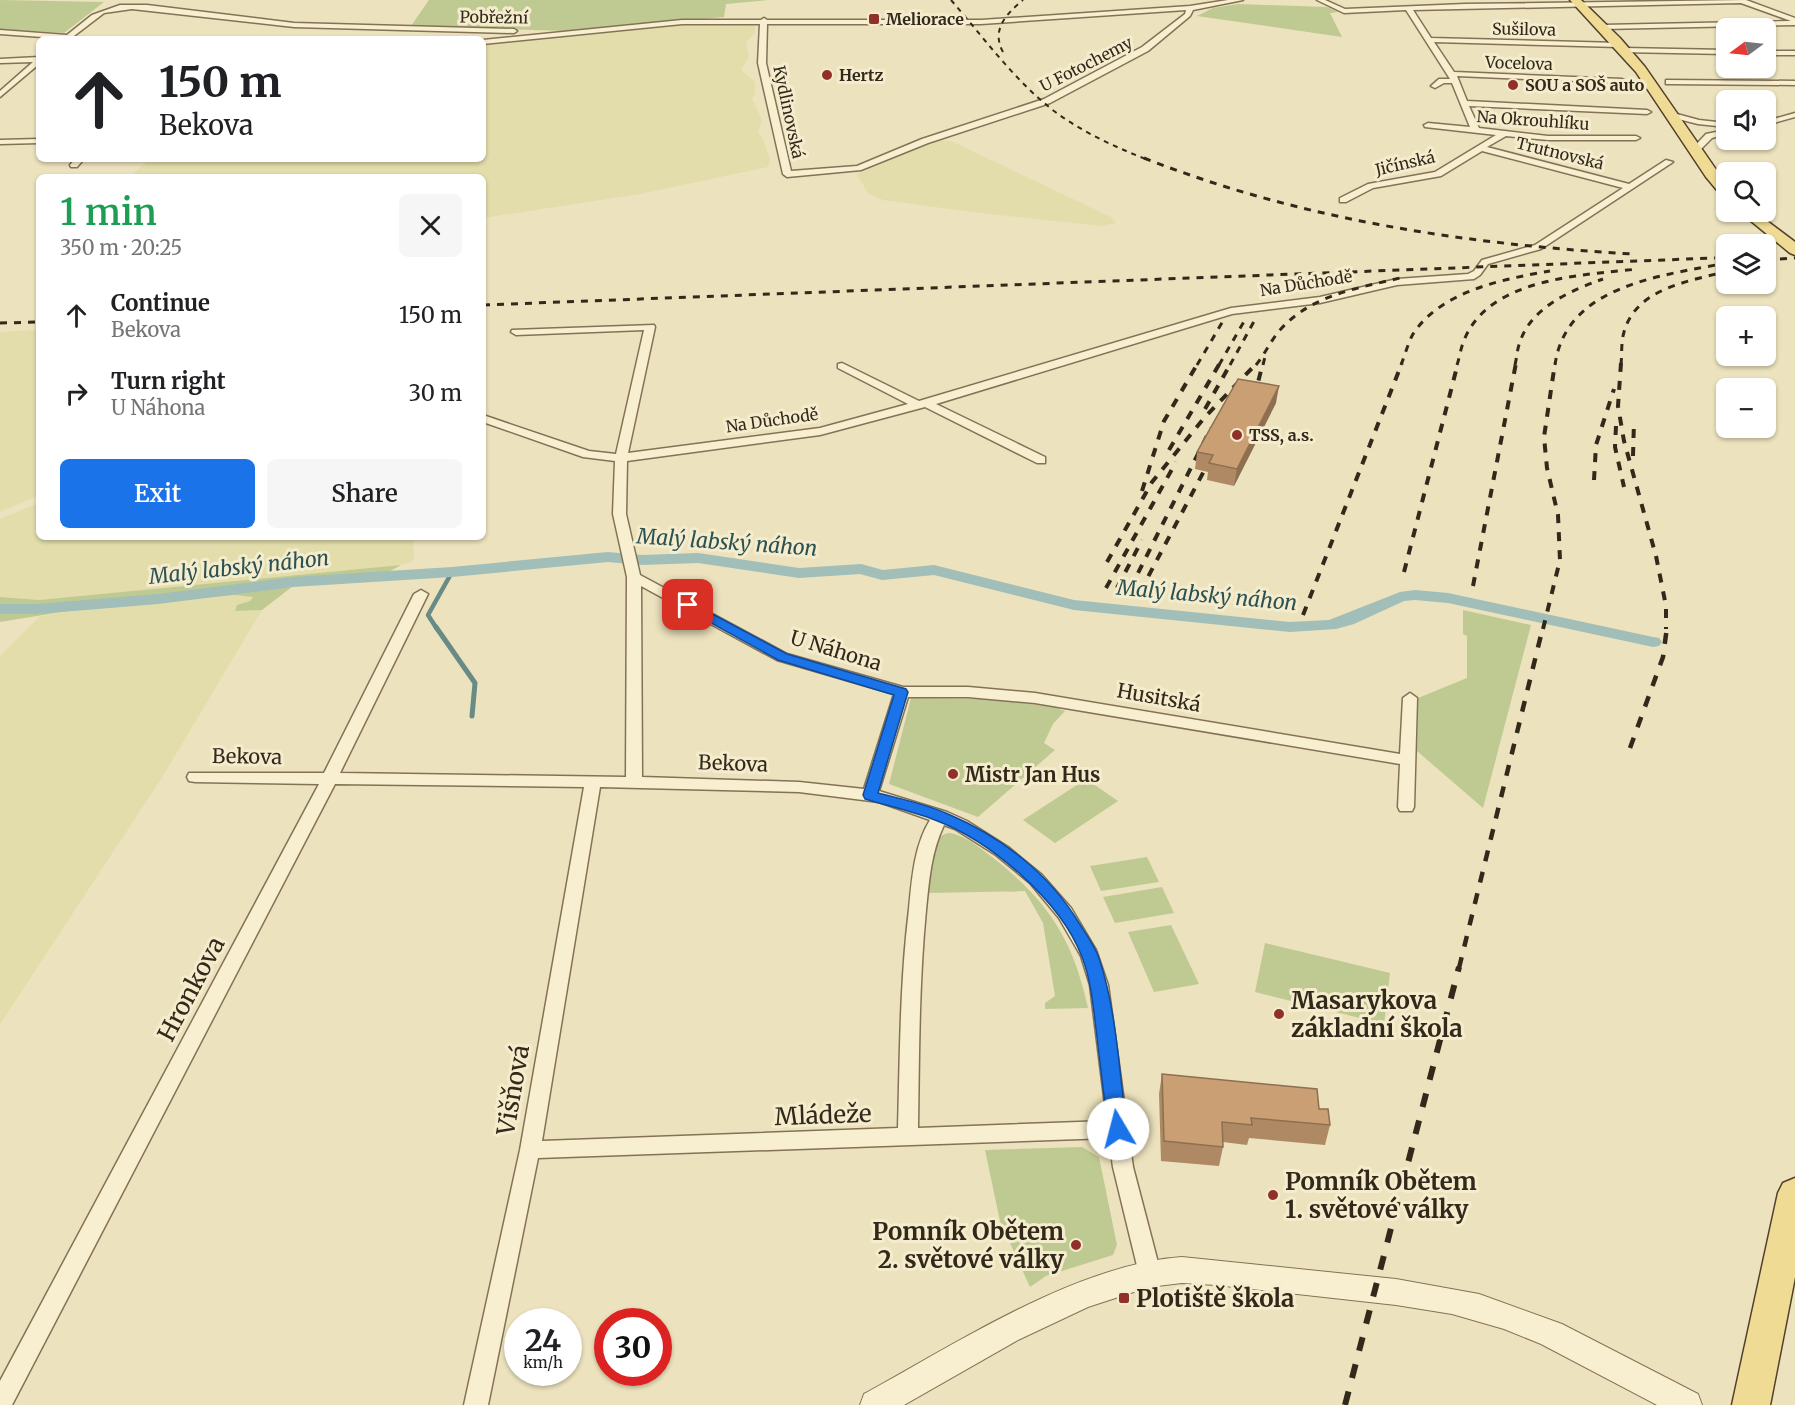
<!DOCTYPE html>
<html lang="en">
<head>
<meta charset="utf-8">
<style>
	:root { --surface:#fff; --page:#f6f6f6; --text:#202124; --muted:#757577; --accent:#1a73e8 }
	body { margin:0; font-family:Merriweather,serif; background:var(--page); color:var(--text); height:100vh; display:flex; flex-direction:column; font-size:22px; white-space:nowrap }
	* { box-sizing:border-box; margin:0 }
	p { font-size:20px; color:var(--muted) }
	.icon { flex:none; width:33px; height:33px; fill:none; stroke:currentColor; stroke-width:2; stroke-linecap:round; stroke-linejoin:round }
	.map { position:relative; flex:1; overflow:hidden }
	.details { position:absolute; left:36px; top:174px; width:450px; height:366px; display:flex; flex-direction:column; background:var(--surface); border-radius:9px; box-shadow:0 2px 4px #0004 }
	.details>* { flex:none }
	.banner { position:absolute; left:36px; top:36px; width:450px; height:126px; border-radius:9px; box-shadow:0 2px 4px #0004; background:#fff; color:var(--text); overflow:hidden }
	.needle { width:39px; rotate:255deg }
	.buttons { position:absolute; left:1716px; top:18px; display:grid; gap:12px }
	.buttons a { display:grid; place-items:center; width:60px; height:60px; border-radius:9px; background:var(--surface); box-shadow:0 2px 4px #0004; font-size:30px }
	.speed { position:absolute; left:504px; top:1308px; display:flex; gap:12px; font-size:30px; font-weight:700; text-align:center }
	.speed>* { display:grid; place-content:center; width:78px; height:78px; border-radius:50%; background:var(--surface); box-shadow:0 2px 4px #0004; line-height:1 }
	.speed small { font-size:15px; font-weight:400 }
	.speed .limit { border:9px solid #d22; background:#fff; color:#111 }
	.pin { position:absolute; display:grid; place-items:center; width:51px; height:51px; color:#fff; margin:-26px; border-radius:12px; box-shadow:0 3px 9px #0006 }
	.me { position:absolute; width:66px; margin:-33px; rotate:352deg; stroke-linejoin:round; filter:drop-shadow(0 0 4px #0008) }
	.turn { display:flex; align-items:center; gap:21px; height:126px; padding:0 24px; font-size:27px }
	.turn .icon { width:78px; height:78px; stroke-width:2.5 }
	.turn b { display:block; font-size:42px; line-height:51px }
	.round { display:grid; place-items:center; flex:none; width:63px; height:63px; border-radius:9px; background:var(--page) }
	.overview { display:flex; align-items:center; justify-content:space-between; height:102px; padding:0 24px }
	h1 { font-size:36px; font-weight:600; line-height:45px; color:#1e9e55 }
	.cta { display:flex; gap:12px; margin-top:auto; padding:12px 24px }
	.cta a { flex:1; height:69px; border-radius:9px; background:var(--accent); color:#fff; font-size:24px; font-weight:600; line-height:69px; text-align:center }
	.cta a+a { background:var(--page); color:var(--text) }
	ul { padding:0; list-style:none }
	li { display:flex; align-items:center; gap:18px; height:78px; padding:0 24px }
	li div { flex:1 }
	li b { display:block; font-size:22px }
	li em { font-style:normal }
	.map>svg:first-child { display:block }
	.farmland { fill:#e2ddab }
	.green { fill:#bfca92 }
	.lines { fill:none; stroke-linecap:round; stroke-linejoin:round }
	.stream-far1 { stroke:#698b85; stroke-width:4.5 }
	.stream { stroke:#698b85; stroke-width:5 }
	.canal { fill:#a1beb8; fill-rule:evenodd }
	.minor-casing { stroke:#847257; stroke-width:3 }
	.tertiary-casing { stroke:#847257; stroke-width:2 }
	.primary-casing { stroke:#51402c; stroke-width:3 }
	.minor { fill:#f8efd0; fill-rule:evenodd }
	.tertiary { fill:#f8efd0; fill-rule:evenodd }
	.primary { fill:#f0db95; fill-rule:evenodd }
	.rail-far4 { stroke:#33291b; stroke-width:2; stroke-dasharray:5 5; stroke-linecap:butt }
	.rail-far3 { stroke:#33291b; stroke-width:3; stroke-dasharray:7 7; stroke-linecap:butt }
	.rail-far2 { stroke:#33291b; stroke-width:4; stroke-dasharray:9 9; stroke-linecap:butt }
	.rail-far1 { stroke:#33291b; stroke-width:4.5; stroke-dasharray:11 11; stroke-linecap:butt }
	.rail { stroke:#33291b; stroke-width:6; stroke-dasharray:14 14; stroke-linecap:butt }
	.wall { fill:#ae8964 }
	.shaded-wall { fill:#8d6f51 }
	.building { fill:#ca9f74; stroke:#8d6f51; stroke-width:1.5 }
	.route { fill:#1a73e8; stroke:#114b97; stroke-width:1.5 }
	.poi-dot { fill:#913028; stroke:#f4eccd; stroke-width:2 }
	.labels { text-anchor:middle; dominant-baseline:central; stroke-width:6; stroke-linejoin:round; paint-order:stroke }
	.far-street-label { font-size:16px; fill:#33291b; stroke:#f4eccd }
	.far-poi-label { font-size:16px; font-weight:bold; fill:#33291b; stroke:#f4eccd; text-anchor:start }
	.street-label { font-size:20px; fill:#33291b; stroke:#f4eccd }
	.poi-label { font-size:20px; font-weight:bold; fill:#33291b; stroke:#f4eccd; text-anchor:start }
	.water-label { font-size:21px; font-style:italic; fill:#2b5253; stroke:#f4eccd }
	.near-street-label { font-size:24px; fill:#33291b; stroke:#f4eccd }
	.near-poi-label { font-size:24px; font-weight:bold; fill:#33291b; stroke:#f4eccd; text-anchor:start }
</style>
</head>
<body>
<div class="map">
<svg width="1795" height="1405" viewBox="0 0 1795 1405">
	<rect width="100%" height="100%" fill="#ece2bd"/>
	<g class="farmland">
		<path d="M685 24H748L755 27V33L746 42 749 57 741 70 755 82V93L752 99 762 120 758 132 762 137 770 159 768 167 640 194 483 218V177H119L133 174 150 159H483V44Z"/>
		<path d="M936 140 951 141 1111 217 1116 223 1101 226 973 212 883 200 868 193 857 174Z"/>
		<path d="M39 330V495L0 512V332Z"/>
		<path d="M39 503V537H413L414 557 412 562 401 565 39 600 0 597V519Z"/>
		<path d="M235 595 254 596 250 601 237 605 235 611 262 610 161 779 0 1024V656L39 617 74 610Z"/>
	</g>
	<g class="green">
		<path d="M0 0 104 2 64 33 0 29Z"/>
		<path d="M429 0H768L726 4 724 17 566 31 411 26Z"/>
		<path d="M1238 4 1327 7 1338 12 1330 13 1342 37 1197 16 1213 8Z"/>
		<path d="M401 565 372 581 293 586 262 610 235 611 237 605 250 601 253 597 235 595 74 610 0 622V597L39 600Z"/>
		<path d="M1463 610 1531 625 1483 808 1417 751 1418 698 1467 678V636L1463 634Z"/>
		<path d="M911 698 989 699 1054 707 1065 711 1053 724 1044 743 1055 750 978 817 889 784Z"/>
		<path d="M1086 779 1118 801 1055 843 1023 820Z"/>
		<path d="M948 833C964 834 980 848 992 857 1048 901 1073 939 1088 1008L1045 1009V1003L1055 996 1043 923 1025 891 926 893C929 874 926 838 948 833Z"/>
		<path d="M1147 857 1159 882 1101 891 1090 866Z"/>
		<path d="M1162 887 1174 913 1115 923 1103 897Z"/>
		<path d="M1171 925 1199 984 1154 992 1128 932Z"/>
		<path d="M1265 943 1390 973 1384 1024 1255 992Z"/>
		<path d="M1082 1147 1099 1157 1117 1245 1113 1255 1046 1276 1030 1287 1000 1221 985 1150Z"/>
	</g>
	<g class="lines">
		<path class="stream-far1" d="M437 629 428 615 452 572"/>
		<path class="stream" d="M436 627 475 683 472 716"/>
		<path class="canal" d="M608 552 642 555 698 553 799 568 861 564 883 570 934 565 1074 600 1290 622 1329 620 1400 592 1415 590 1448 593 1653 637 1659 638 1662 642 1659 646 1653 647 1448 603 1415 600 1404 601 1354 624 1336 629 1290 632 1074 610 934 575 882 580 860 574 799 578 698 563 642 565 608 562 452 577 293 587 158 604 37 614H0V604H37L158 594 293 577 452 567Z"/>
		<defs>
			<g id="minor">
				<path d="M1228 0H1243L1193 10 1190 16 1148 51 1050 103 928 143 861 170 787 177 783 174 758 63 760 24H682L483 44V40L682 20H761L764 18 767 20H981L1190 6ZM1186 10 1185 14 1142 47 1044 99 922 139 857 166 791 171 766 63 767 24H981Z"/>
				<path d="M1317 0H1325L1345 9 1465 4 1746 0 1795 18V25L1603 29 1600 27 1603 25 1791 21 1741 3 1413 10 1431 38 1619 43 1623 45 1619 47 1434 42 1454 72 1622 79 1626 81 1622 83 1457 76 1467 101 1647 110 1651 112 1647 114 1469 106 1479 128 1548 136H1636L1640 138 1636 140H1548L1506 136 1487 147 1629 184 1666 160 1673 162 1541 249 1488 264 1480 275 1474 279 1397 285 1320 303 1232 314 936 404 1045 457V463H1037L925 407 820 435 627 461 626 514 640 575 787 654 903 687H968L1035 693 1400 754 1403 698 1410 693 1417 698 1414 807 1412 811H1400L1398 807 1400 764 1035 703 968 697H908L879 791 947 812 967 821 1008 847 1042 875 1071 908 1096 950 1108 985 1133 1167 1161 1274 1158 1281 1150 1284 1142 1281 1139 1274 1113 1167 1109 1138 538 1158 488 1405H464L520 1150 584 787 335 784 12 1405H0V1381L319 784 195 782 189 781 187 777 189 773H324L414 594 421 590 428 594 340 773 626 777 627 577 613 514 615 461 583 457 483 422V415L589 451 616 454 644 330 516 335 511 332 512 330 654 325 655 327 628 453 820 428 908 404 838 368V364L842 363 919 401 1231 308 1320 297 1397 279 1468 274 1474 271 1482 260 1535 245 1623 188 1482 151 1441 176 1373 188 1346 202H1340V198L1368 184 1435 172 1496 135 1425 127 1424 125 1428 123 1470 127 1452 83H1444L1435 88 1431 86 1439 79H1450L1406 10 1344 13ZM641 586 777 660 894 694 864 789 799 782 642 777ZM600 787 799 792 879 802 930 820C914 846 912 879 909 909 900 982 900 1055 898 1128L542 1141ZM944 825 955 829 996 855 1030 883 1059 918 1081 956 1090 985 1107 1121 918 1128C919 1055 919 983 926 910 929 881 931 852 944 825Z"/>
				<path d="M120 5H147L294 23 514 29 517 31 514 33 294 27 132 9 104 13 70 39 0 34V30L67 35 92 15Z"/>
				<path d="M1624 48 1726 50V54L1621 52Z"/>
				<rect x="1766" y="51" width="29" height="4"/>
				<path d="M39 57V64L0 97V91L33 62 0 63V59Z"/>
				<path d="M1666 80 1795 81V85L1669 84H1666Z"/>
				<path d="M1673 113 1699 120 1726 123V127L1698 124 1670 117 1669 115Z"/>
				<path d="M1795 113V117L1766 125V121Z"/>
				<path d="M1726 130V134L1712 138 1698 152 1691 150 1706 134Z"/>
				<path d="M39 139V143L0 144V140Z"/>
				<path d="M75 159H84L77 167H71L70 165Z"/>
			</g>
			<path id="tertiary" d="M1182 1257 1396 1279 1479 1294 1562 1324 1698 1394 1702 1405H1657L1541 1344 1504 1329 1452 1314 1396 1305 1216 1285 1182 1283 1149 1287 1088 1307 1018 1340 904 1405H860L864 1394C955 1344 1078 1264 1182 1257Z"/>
			<g id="primary">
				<path d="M1570 0H1581L1620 38 1645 67 1726 184V196L1721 195 1706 177 1636 72Z"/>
				<path d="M1740 212H1755L1795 242V255L1790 253Z"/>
				<path d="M1795 1178V1277L1770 1405H1732L1778 1193 1783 1183Z"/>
			</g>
		</defs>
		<use href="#minor" class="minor-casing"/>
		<use href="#tertiary" class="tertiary-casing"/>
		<use href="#primary" class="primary-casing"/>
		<use href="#minor" class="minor"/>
		<use href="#tertiary" class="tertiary"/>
		<use href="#primary" class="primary"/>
		<g class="rail-far4">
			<path d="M951 0C984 38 1014 80 1054 111 1082 132 1115 147 1148 160"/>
			<path d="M1003 52C991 30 1006 14 1023 0"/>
		</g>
		<g class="rail-far3">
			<path d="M1144 158C1301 220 1465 244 1632 254"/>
			<path d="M1766 260 1795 258"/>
			<path d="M483 305 1715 258"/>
			<path d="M0 323 39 322"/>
			<path d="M1197 365 1223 321"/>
			<path d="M1219 365 1246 318"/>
			<path d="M1230 365 1257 316"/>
			<path d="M1256 365C1265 354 1271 340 1280 330 1312 294 1360 288 1404 277"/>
			<path d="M1263 365 1265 357"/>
			<path d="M1401 365C1405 355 1408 343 1413 334 1441 291 1503 279 1550 271"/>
			<path d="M1457 365C1460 356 1461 346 1465 338 1491 278 1582 275 1638 269"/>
			<path d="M1515 365C1517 357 1517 349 1520 342 1531 307 1572 290 1603 279"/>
			<path d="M1555 365C1566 285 1661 276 1726 263"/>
			<path d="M1621 365C1622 354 1621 342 1624 332 1636 289 1686 282 1724 272"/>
		</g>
		<g class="rail-far2">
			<path d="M1621 363 1618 406 1624 441 1656 556 1666 606V629"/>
			<path d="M1254 398 1263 363"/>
			<path d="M1205 409 1231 363"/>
			<path d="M1616 426 1615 447 1624 487"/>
			<path d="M1169 450 1220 363"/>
			<path d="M1633 456 1634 421"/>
			<path d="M1594 480 1596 445 1614 389"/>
			<path d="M1142 491 1164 421 1198 363"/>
			<path d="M1107 562 1152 482 1205 417 1257 363"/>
			<path d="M1404 572 1458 363"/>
			<path d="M1473 586 1516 363"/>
			<path d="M1106 588 1176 462"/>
			<path d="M1117 588 1142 540"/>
			<path d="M1130 589 1211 428"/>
			<path d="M1140 592 1204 471"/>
			<path d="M1303 615 1402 363"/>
			<path d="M1543 629 1560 560 1558 515 1547 468 1544 437 1555 363"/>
		</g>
		<g class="rail-far1">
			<path d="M1630 748 1663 657 1667 627"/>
			<path d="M1459 968 1543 627"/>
		</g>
		<path class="rail" d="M1345 1405 1459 967"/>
	</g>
	<g class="wall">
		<path d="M1276 403 1234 486 1207 480 1208 472 1195 469 1197 452Z"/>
		<path d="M1162 1074 1330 1125 1325 1145 1249 1138 1247 1145 1223 1142V1147L1219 1166 1161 1161 1159 1094Z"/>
	</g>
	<path class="shaded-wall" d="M1279 386 1276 403 1234 486 1237 469Z"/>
	<g class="building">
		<path d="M1238 379 1279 386 1237 469 1209 463 1213 455 1197 452Z"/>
		<path d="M1162 1074 1317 1089 1319 1109H1328L1330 1125 1251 1118 1252 1125 1222 1122 1223 1147 1164 1141Z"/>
	</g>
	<path class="route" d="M688 601 787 654 906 689 908 692 878 793C901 799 926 804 948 814 1000 836 1049 873 1079 923 1086 934 1095 946 1099 958 1117 1012 1119 1073 1127 1129L1124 1135 1118 1137 1111 1135 1108 1129C1104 1096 1100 1062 1096 1029 1093 1005 1091 980 1082 957 1061 901 991 841 935 820 912 811 888 806 865 799L863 795 894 695 778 660 684 608 682 605Z"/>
	<g class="poi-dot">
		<rect x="868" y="13" width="12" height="12" rx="3"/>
		<circle cx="827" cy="75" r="6"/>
		<circle cx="1513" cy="85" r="6"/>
		<circle cx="1237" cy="435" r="6"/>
		<circle cx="953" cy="774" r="6"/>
		<circle cx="1279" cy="1014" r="6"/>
		<circle cx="1273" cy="1195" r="6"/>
		<circle cx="1076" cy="1245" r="6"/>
		<rect x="1118" y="1292" width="12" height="12" rx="3"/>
	</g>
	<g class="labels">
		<g class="far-street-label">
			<text transform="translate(494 17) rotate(1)">Pobřežní</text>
			<text transform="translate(1524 29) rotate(1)">Sušilova</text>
			<text transform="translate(1519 63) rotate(2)">Vocelova</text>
			<text transform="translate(1086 64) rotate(-27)">U Fotochemy</text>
			<text transform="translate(789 112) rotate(78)">Kydlinovská</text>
			<text transform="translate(1533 120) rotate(4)">Na Okrouhlíku</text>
			<text transform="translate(1560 153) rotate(14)">Trutnovská</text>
			<text transform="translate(1405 163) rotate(-13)">Jičínská</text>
			<text transform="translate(1306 283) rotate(-9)">Na Důchodě</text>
			<text transform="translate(772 420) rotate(-8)">Na Důchodě</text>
		</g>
		<g class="far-poi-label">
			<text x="886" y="19">Meliorace</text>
			<text x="839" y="75">Hertz</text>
			<text x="1525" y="85">SOU a SOŠ auto</text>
			<text x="1249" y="435">TSS, a.s.</text>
		</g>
		<g class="street-label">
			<text transform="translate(836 650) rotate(17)">U Náhona</text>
			<text transform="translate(1159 697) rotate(10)">Husitská</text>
			<text transform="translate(247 756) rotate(1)">Bekova</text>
			<text transform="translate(733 763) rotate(2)">Bekova</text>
		</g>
		<g class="poi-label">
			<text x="965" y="774">Mistr Jan Hus</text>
		</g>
		<g class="water-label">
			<text transform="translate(727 542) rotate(4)">Malý labský náhon</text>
			<text transform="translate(239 567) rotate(-6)">Malý labský náhon</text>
			<text transform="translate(1207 595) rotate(5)">Malý labský náhon</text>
		</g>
		<g class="near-street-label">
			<text transform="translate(191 989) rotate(-62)">Hronkova</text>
			<text transform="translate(513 1090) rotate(-80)">Višňová</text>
			<text transform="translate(823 1115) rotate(-2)">Mládeže</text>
		</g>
		<g class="near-poi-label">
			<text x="1291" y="1000">Masarykova<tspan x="1291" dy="28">základní škola</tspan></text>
			<text x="1285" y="1181">Pomník Obětem<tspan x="1285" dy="28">1. světové války</tspan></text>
			<text x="1064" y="1231" text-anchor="end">Pomník Obětem<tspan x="1064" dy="28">2. světové války</tspan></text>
			<text x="1136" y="1298">Plotiště škola</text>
		</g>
	</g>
</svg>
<div class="buttons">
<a><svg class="needle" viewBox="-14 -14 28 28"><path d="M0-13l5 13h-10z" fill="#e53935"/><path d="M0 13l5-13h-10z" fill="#757577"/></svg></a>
<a><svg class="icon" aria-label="sound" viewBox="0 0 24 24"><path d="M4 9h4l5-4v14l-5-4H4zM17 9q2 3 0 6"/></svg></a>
<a><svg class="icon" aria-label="search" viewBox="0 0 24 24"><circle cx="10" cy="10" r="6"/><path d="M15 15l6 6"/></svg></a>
<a><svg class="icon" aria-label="layers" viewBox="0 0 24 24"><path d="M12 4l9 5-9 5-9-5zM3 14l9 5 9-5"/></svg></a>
<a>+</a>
<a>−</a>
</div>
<div class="speed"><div>24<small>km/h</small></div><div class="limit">30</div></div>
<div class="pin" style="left:688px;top:605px;background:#d93025"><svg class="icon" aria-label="arrive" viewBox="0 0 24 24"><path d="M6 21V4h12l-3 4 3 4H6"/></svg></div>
<svg class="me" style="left:1118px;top:1129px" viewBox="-20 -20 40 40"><circle r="19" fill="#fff"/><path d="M0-13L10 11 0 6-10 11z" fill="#1a73e8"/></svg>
<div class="banner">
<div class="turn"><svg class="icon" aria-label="ahead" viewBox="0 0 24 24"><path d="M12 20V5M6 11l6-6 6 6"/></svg><div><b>150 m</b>Bekova</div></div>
</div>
<section class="details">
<div class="overview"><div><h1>1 min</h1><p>350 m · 20:25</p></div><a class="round"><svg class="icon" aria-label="close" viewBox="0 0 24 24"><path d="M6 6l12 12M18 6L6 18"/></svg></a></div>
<ul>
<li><svg class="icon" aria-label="ahead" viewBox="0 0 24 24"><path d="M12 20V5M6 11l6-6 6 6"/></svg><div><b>Continue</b><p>Bekova</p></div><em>150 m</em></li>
<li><svg class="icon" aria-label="right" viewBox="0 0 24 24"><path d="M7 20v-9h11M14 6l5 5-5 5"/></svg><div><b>Turn right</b><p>U Náhona</p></div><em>30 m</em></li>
</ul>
<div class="cta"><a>Exit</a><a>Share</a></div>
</section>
</div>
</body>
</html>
